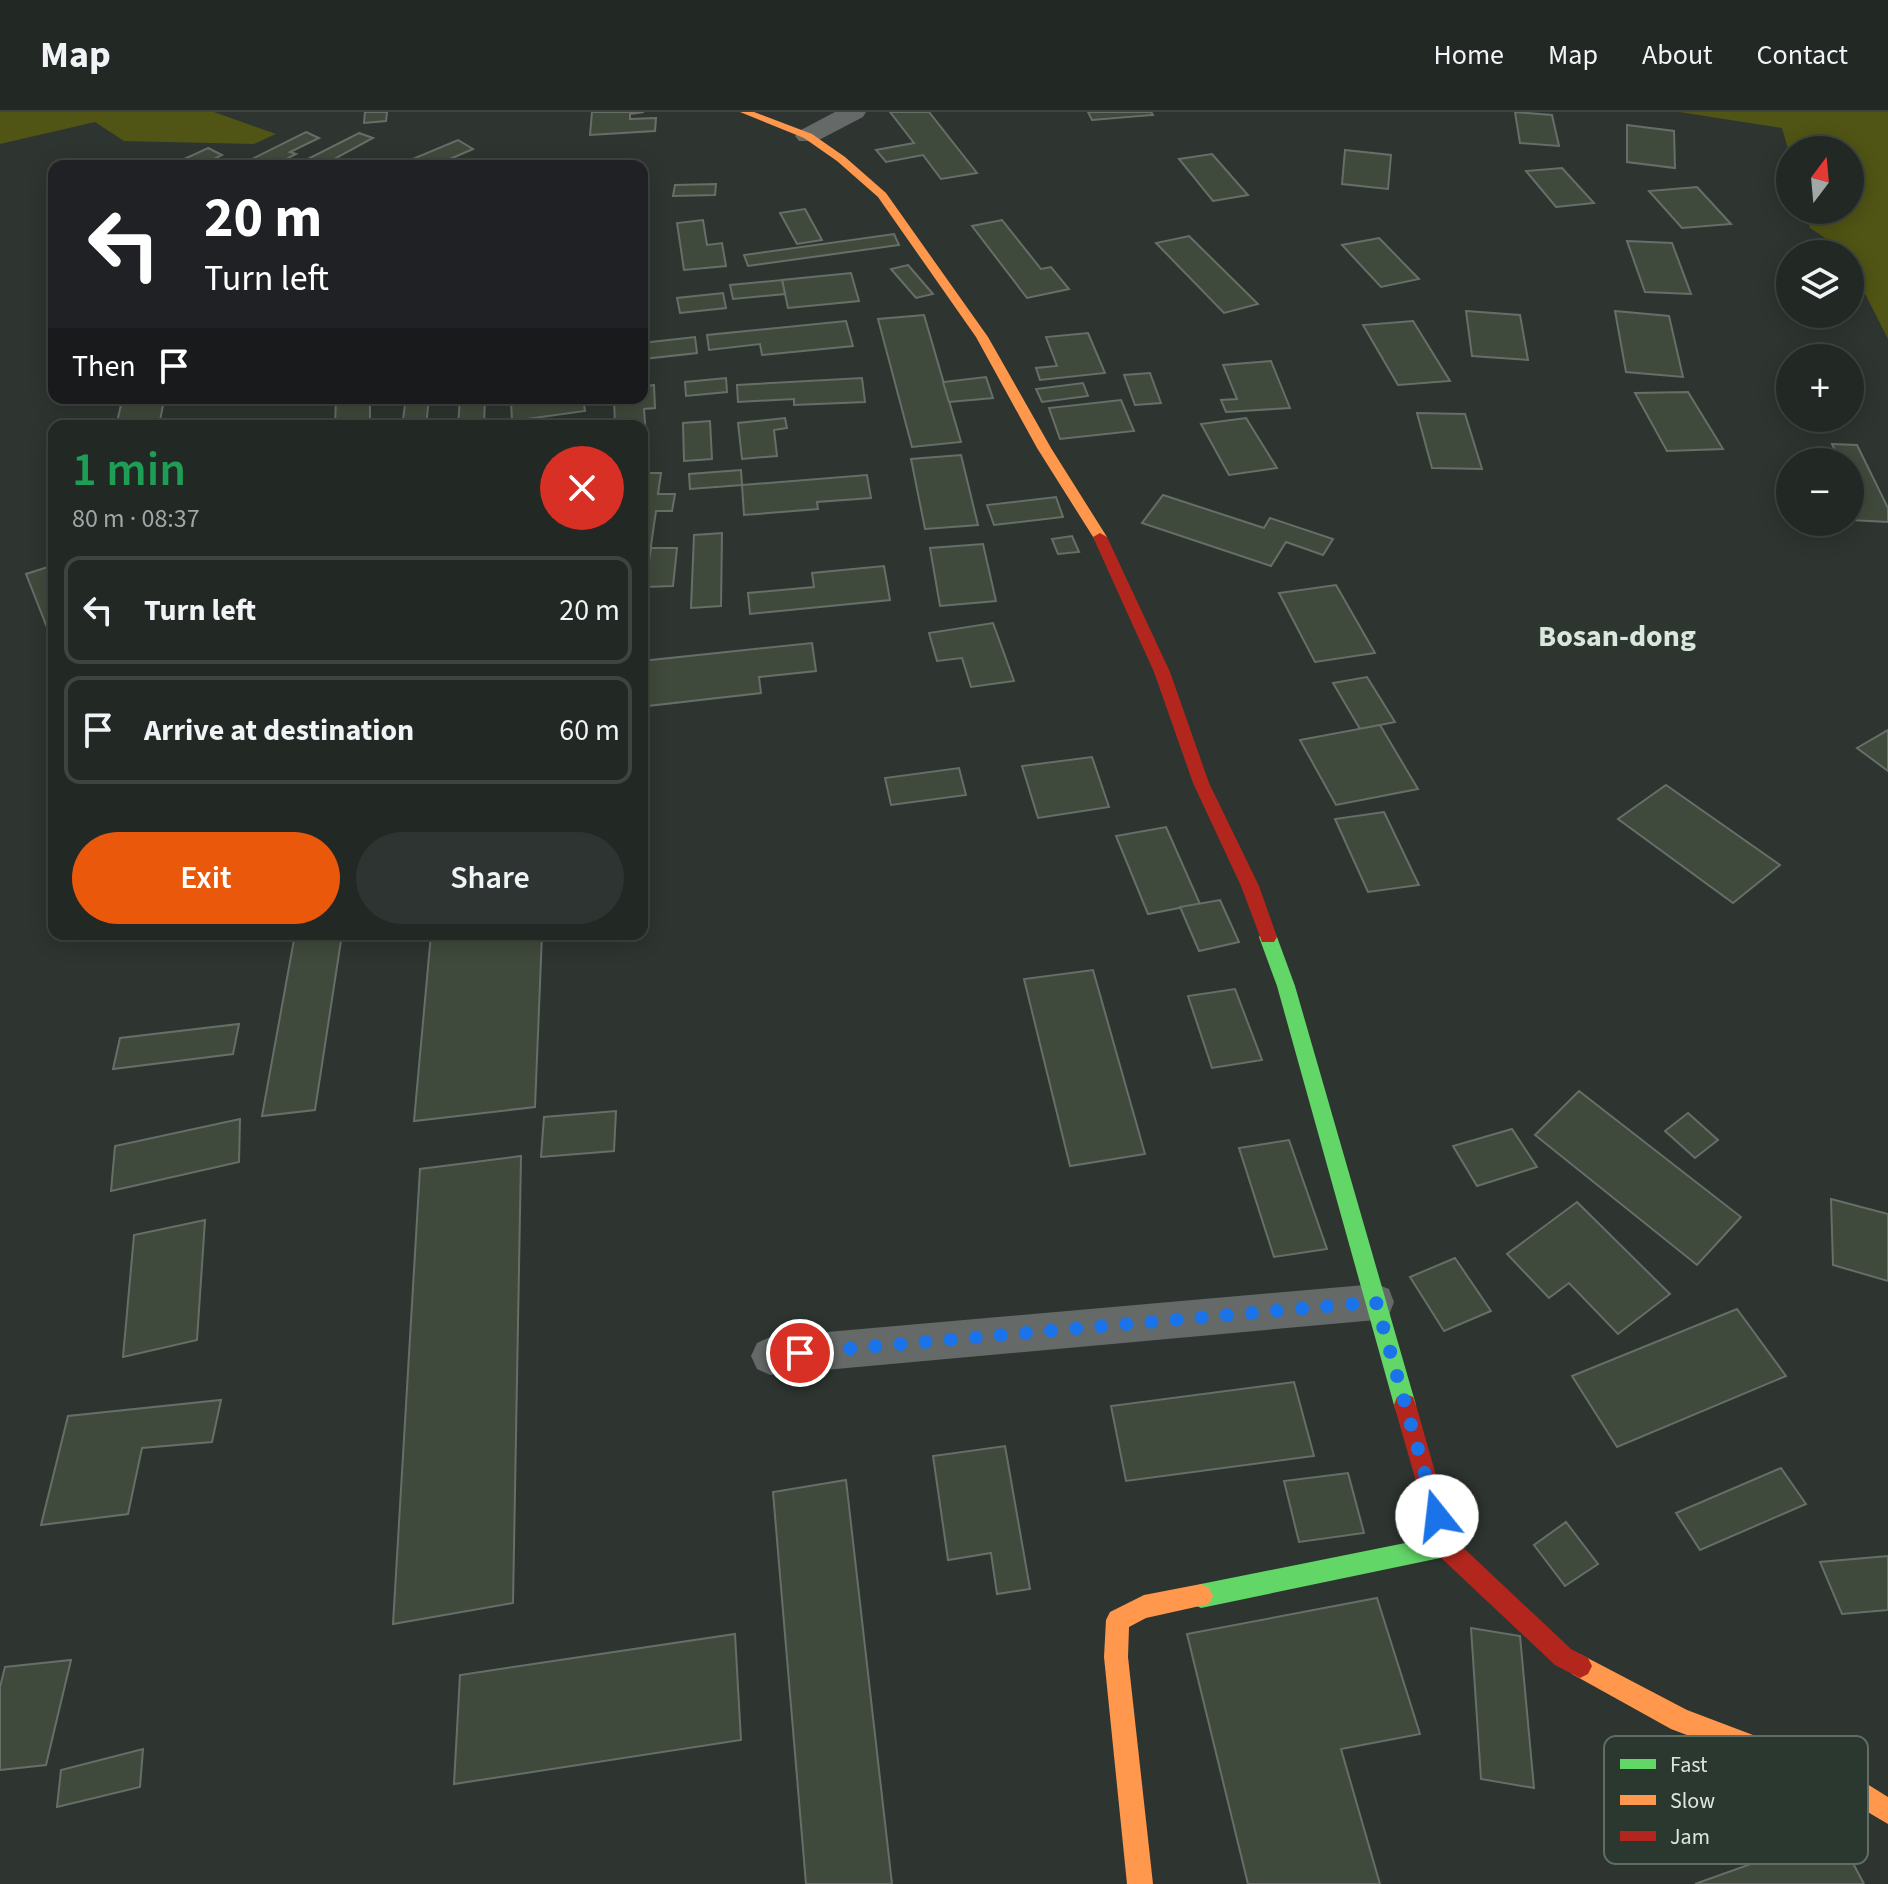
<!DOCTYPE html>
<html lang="en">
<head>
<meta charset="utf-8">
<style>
	:root { --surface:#222824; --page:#2e3431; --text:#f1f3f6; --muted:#a2a6a6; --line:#3f4441; --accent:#ea580c }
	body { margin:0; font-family:"Source Sans 3",sans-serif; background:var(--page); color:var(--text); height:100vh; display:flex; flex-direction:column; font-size:30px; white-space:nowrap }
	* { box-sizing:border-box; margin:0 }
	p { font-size:26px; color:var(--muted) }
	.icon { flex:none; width:44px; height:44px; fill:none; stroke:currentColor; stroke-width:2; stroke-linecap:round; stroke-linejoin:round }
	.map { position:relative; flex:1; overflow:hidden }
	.drawer { position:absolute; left:48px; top:308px; width:600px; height:520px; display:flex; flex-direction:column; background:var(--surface); border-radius:16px; box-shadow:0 4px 20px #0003,0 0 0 2px var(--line) }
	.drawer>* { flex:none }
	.top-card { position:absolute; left:48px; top:48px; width:600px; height:244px; border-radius:16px; box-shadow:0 4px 20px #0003,0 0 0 2px var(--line); background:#202124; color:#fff; overflow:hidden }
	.needle { width:52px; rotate:16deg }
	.controls { position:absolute; left:1776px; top:24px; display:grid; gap:16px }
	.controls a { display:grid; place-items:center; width:88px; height:88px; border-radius:50%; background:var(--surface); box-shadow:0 4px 20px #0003,0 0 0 2px var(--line); font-size:40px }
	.pin { position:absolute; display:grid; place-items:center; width:68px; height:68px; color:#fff; margin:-34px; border:4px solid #fff; border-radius:50%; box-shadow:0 2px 8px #0007 }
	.me { position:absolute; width:88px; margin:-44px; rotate:344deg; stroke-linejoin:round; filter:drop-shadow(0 0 6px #0008) }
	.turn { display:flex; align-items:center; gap:28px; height:168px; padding:0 24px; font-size:36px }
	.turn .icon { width:104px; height:104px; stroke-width:2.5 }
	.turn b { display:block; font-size:56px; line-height:68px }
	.then { display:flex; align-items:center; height:76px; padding:0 24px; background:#0003; gap:16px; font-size:30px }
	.round { display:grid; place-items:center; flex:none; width:84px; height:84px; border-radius:42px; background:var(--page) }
	.summary { display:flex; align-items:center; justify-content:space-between; height:136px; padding:0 24px }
	h1 { font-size:48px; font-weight:600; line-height:60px; color:#1e9e55 }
	.button { display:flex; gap:16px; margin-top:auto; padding:16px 24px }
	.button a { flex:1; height:92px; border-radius:48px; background:var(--accent); color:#fff; font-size:32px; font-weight:600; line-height:92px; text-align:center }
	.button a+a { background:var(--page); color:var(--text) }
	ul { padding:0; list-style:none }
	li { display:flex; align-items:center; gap:24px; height:108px; margin:0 16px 12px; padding:0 8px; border:4px solid var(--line); border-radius:16px }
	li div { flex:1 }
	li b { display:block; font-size:30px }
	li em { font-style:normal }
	header { display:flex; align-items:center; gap:48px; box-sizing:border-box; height:112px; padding:0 40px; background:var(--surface); border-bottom:2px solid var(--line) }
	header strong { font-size:38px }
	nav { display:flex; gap:44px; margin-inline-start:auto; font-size:28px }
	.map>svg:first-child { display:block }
	.green { fill:#505414 }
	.building { fill:#404a3c; stroke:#686d68; stroke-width:2 }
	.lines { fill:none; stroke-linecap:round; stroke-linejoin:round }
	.lane { fill:#656967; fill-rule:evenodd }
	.street { fill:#656967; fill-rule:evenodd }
	.fast { fill:#63d668; fill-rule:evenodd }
	.slow { fill:#ff974d; fill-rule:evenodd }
	.jam { fill:#b3261e; fill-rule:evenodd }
	.route { stroke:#1a73e8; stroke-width:14; stroke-dasharray:0 25.2 }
	.labels { text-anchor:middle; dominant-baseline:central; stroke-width:6; stroke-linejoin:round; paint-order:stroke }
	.quarter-label { font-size:30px; font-weight:bold; fill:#dde5df; stroke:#2b382f }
	.key { fill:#2b382f; stroke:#606c64; stroke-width:2 }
	.key-label { font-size:22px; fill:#dde5df }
</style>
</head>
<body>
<header>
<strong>Map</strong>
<nav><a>Home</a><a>Map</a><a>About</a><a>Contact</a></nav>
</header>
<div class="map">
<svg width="1888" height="1772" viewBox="0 0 1888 1772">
	<rect width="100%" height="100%" fill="#2e3530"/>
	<g class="green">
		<path d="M0 0H214L276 22 254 32 124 29 95 10 0 32Z"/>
		<path d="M1679 0H1888V227L1850 152V142H1845L1842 137 1810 116 1805 98H1850V38H1790V44L1782 16Z"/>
	</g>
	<g class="building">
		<path d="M365 0H387L386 9 364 11Z"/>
		<path d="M592 0H644L630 2V7L656 6 655 19 590 23Z"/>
		<path d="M890 0H929L977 61 941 67 923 43 886 50 876 38 914 31Z"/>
		<path d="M1088 0H1151L1153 3 1092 8Z"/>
		<path d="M1515 0 1552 3 1559 34 1520 31Z"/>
		<path d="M1627 13 1674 19 1675 56 1627 50Z"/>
		<path d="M306 20 319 26 290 40 296 42 273 54H238Z"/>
		<path d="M359 21 373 26 334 47 345 51 340 54H294Z"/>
		<path d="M458 28 473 37 434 54H396Z"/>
		<path d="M208 36 222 43 200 54H169Z"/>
		<path d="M1345 38 1391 43 1388 77 1342 72Z"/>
		<path d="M1212 42 1248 83 1213 89 1179 47Z"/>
		<path d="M1562 56 1594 91 1556 95 1526 59Z"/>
		<path d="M716 72 715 83 673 84 675 73Z"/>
		<path d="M1697 75 1731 112 1682 116 1649 79Z"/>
		<path d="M805 97 822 128 797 132 780 101Z"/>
		<path d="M703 108 707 133 722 131 726 154 684 158 677 111Z"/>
		<path d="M1002 108 1041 157 1051 155 1069 177 1027 186 972 114Z"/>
		<path d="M894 122 899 133 748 154 744 143Z"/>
		<path d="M1189 124 1258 192 1224 201 1156 131Z"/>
		<path d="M1379 126 1419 167 1381 175 1342 133Z"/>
		<path d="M1627 129 1672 131 1691 182 1645 180Z"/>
		<path d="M908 153 933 182 916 186 891 157Z"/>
		<path d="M851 161 859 189 788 196 782 168Z"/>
		<path d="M782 168 785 182 733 187 730 173Z"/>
		<path d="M723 181 726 196 680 201 677 186Z"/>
		<path d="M1466 199 1520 203 1528 248 1472 244Z"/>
		<path d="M1615 199 1669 204 1683 265 1626 260Z"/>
		<path d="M924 203 961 330 912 335 878 207Z"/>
		<path d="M846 209 853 234 762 243 760 232 709 238 707 223Z"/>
		<path d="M1413 209 1450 269 1398 273 1363 213Z"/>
		<path d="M1088 221 1105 261 1040 268 1036 256 1057 254 1046 225Z"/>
		<path d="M695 225 697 241 644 247 647 268H642V231Z"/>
		<path d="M1271 249 1290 296 1226 300 1221 288 1237 287 1223 253Z"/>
		<path d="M1150 261 1161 291 1135 293 1124 263Z"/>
		<path d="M986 265 993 286 949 290 943 270Z"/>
		<path d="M726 266 727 280 686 284 685 270Z"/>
		<path d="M862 266 865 290 794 293V287L738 290 737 273Z"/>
		<path d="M1083 271 1088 284 1042 290 1036 277Z"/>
		<path d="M654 273 655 296 644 297 648 350 642 351V314H615L614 286H642V275Z"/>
		<path d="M1688 280 1723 337 1667 339 1635 281Z"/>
		<path d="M336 286H370V309L335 314Z"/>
		<path d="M406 286H429L426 314H402Z"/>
		<path d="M460 286H485L484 314H458Z"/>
		<path d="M545 286H583L585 299 512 309 511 290Z"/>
		<path d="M164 288 159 314H116L121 293Z"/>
		<path d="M1121 288 1134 319 1060 327 1049 296Z"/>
		<path d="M1417 301 1465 302 1482 357 1432 356Z"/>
		<path d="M785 306 787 316 774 318 777 344 742 347 738 311Z"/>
		<path d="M1246 306 1277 356 1229 363 1201 312Z"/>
		<path d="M710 309 712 347 684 349 683 311Z"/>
		<path d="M1832 332 1857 333 1888 396V410L1850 408V350H1805L1804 346 1839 348Z"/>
		<path d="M961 343 978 413 925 417 911 347Z"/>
		<path d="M741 358 742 373 690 377 689 362Z"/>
		<path d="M642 361H661L658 382H675L672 399H656L645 475H642Z"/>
		<path d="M867 363 871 386 817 390 818 397 744 403 742 373Z"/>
		<path d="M1163 383 1264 416 1270 406 1333 427 1323 443 1286 430 1271 454 1142 411Z"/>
		<path d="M1056 385 1063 405 994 413 987 393Z"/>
		<path d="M722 421 721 494 691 496 694 423Z"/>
		<path d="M1072 424 1079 440 1058 442 1052 427Z"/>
		<path d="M983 432 996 489 940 494 930 436Z"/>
		<path d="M651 436H677L673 474 645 475Z"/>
		<path d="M54 453V516L48 518 26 462Z"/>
		<path d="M884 454 890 488 750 502 748 481 814 475 812 461Z"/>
		<path d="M1336 473 1375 541 1315 550 1279 481Z"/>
		<path d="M993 511 1014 569 971 575 962 546 937 549 929 521Z"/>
		<path d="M812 531 816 559 759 565 761 581 648 594 649 636 642 637V549Z"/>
		<path d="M1367 565 1395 610 1360 617 1333 571Z"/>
		<path d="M1380 613 1418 677 1336 693 1300 628Z"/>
		<path d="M1888 618V659L1857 636Z"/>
		<path d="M1092 645 1109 695 1038 706 1022 654Z"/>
		<path d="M959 656 966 683 891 693 885 666Z"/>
		<path d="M1666 673 1780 753 1733 791 1618 707Z"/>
		<path d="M1384 700 1419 773 1368 780 1335 707Z"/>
		<path d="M1166 715 1200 792 1148 802 1116 724Z"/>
		<path d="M1220 788 1239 830 1199 839 1180 795Z"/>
		<path d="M295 822H342L315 998 262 1004Z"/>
		<path d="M431 822H542L535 995 414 1009Z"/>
		<path d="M1093 858 1145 1042 1070 1054 1024 867Z"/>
		<path d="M1235 877 1262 948 1212 956 1188 884Z"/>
		<path d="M239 912 233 942 113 957 120 926Z"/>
		<path d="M1579 979 1741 1105 1697 1153 1535 1023Z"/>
		<path d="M616 999 614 1039 541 1045 544 1005Z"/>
		<path d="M1688 1001 1718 1028 1695 1046 1665 1019Z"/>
		<path d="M240 1007 239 1050 111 1079 115 1034Z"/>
		<path d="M1512 1017 1537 1055 1477 1074 1453 1034Z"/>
		<path d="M1289 1028 1327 1137 1274 1145 1239 1036Z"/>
		<path d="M521 1044 513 1491 393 1512 420 1057Z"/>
		<path d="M1831 1087 1888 1102V1169L1833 1153Z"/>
		<path d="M1577 1090 1670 1182 1618 1222 1569 1171 1549 1186 1507 1142Z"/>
		<path d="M205 1108 197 1228 123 1245 134 1123Z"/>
		<path d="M1455 1146 1491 1199 1444 1219 1410 1165Z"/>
		<path d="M1737 1197 1786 1264 1617 1335 1572 1264Z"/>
		<path d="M1294 1270 1314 1344 1126 1369 1111 1294Z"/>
		<path d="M221 1288 212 1330 142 1336 128 1402 41 1413 68 1304Z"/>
		<path d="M1005 1334 1030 1477 997 1482 991 1441 948 1448 933 1344Z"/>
		<path d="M1781 1356 1806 1392 1700 1438 1676 1401Z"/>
		<path d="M1348 1361 1364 1421 1299 1430 1284 1369Z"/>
		<path d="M846 1368 892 1772H806L773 1380Z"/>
		<path d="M1566 1410 1598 1452 1565 1474 1534 1433Z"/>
		<path d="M1888 1444V1498L1842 1502 1820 1450Z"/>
		<path d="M1377 1486 1420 1622 1341 1637 1380 1772H1248L1187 1522Z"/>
		<path d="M1471 1516 1520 1524 1534 1676 1481 1667Z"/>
		<path d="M735 1522 741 1628 454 1672 460 1563Z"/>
		<path d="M71 1548 46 1653 0 1658V1575L5 1555Z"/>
		<path d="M143 1637 140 1675 57 1695 61 1658Z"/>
		<path d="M1837 1721 1864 1772H1695Z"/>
	</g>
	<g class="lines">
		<path class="lane" d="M1376 1172 1389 1177 1394 1190 1389 1203 1376 1208 770 1263 757 1257 751 1244 757 1231 770 1225Z"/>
		<path class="street" d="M835 0H866L863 5 817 29H799L795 24 799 19Z"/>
		<g class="fast">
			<path d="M1268 818 1274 820 1277 825 1295 874 1416 1293 1413 1301 1405 1304 1397 1301 1394 1293 1277 874 1259 825 1262 820Z"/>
			<path d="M1445 1423 1453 1426 1456 1434 1453 1442 1445 1445 1201 1496 1193 1492 1189 1484 1193 1476 1201 1472Z"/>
		</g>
		<g class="slow">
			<path d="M740 0H754L812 22 845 45 886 81 988 225 1051 336 1107 425 1105 428H1095L1037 336 976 225 878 85 837 49 804 26Z"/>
			<path d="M1201 1472 1209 1476 1213 1484 1209 1492 1146 1506 1129 1515 1128 1545 1153 1772H1127L1104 1545 1106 1508 1110 1500 1144 1483Z"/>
			<path d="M1580 1542 1687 1598 1843 1657 1888 1685V1712L1827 1676 1671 1617 1572 1562 1568 1554 1572 1546Z"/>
		</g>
		<g class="jam">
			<path d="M1100 421 1107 425 1170 560 1209 671 1259 774 1277 825 1274 830H1262L1241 774 1193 671 1154 560 1093 425Z"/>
			<path d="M1405 1282 1413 1285 1416 1293 1454 1427 1571 1537 1588 1546 1592 1554 1588 1562 1580 1566 1555 1553 1437 1442 1394 1293 1397 1285Z"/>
		</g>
	</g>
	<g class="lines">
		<path class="route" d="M800 1241 1376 1190 1437 1404"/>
	</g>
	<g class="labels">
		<g class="quarter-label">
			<text x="1617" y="524">Bosan-dong</text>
		</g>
	</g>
	<rect x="1604" y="1624" width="264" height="128" rx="12" class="key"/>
	<rect x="1620" y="1647" width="36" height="10" fill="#63d668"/>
	<rect x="1620" y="1683" width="36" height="10" fill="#ff974d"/>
	<rect x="1620" y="1719" width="36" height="10" fill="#b3261e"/>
	<g class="key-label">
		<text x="1670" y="1660">Fast</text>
		<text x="1670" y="1696">Slow</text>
		<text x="1670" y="1732">Jam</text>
	</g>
</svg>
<div class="controls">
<a><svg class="needle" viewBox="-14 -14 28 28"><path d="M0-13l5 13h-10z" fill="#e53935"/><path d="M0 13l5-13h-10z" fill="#a2a6a6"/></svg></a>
<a><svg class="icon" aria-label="layers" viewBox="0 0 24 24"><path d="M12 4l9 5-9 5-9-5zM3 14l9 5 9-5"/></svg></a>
<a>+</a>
<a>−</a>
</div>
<div class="pin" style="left:800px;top:1241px;background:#d93025"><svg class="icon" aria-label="arrive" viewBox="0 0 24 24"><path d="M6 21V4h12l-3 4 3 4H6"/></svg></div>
<svg class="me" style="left:1437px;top:1404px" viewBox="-20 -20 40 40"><circle r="19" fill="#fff"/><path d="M0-13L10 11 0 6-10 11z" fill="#1a73e8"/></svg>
<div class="top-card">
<div class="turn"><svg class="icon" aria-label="left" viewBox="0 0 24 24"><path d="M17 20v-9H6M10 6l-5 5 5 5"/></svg><div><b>20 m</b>Turn left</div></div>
<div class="then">Then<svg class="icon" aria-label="arrive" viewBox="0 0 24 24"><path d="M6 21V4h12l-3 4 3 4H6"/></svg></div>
</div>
<section class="drawer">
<div class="summary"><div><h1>1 min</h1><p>80 m · 08:37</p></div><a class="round" style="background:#d93025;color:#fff"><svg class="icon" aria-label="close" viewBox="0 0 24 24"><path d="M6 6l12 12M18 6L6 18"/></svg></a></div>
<ul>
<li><svg class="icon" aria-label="left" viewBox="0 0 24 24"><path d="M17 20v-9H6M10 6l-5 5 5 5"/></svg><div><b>Turn left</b></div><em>20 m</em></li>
<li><svg class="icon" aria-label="arrive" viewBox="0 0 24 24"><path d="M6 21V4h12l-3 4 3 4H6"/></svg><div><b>Arrive at destination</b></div><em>60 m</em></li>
</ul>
<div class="button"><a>Exit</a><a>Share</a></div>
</section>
</div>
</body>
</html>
